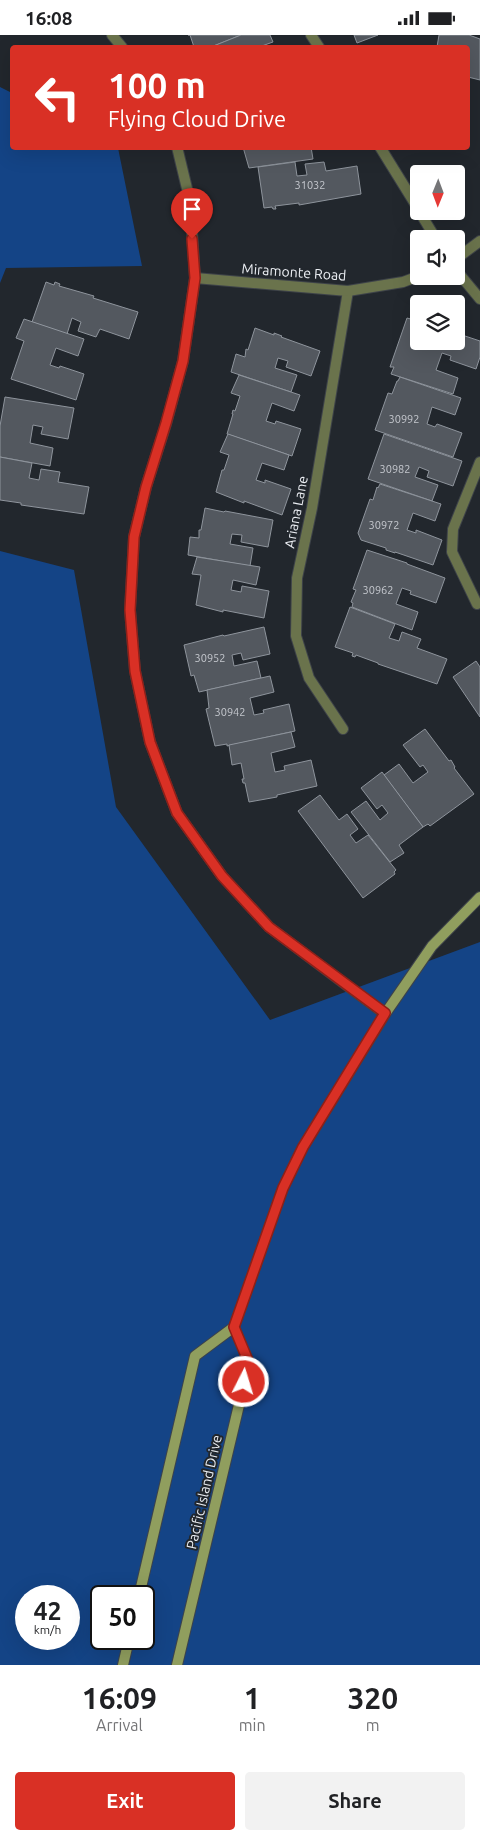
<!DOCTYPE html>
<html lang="en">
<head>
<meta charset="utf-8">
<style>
	:root { --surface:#fff; --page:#f2f2f2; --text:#202124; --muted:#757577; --accent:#d93025 }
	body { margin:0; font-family:Ubuntu,sans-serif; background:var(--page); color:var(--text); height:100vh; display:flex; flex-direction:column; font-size:19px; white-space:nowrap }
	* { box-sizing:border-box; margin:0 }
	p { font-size:16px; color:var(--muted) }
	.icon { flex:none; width:28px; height:28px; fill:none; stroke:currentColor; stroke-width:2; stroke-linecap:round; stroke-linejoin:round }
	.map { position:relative; height:1630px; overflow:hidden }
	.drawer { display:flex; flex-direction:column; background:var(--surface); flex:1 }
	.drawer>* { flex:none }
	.hud { position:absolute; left:10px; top:10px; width:460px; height:105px; border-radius:5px; box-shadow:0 5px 20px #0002; background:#d93025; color:#fff; overflow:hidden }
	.needle { width:32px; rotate:181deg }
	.tools { position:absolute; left:410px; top:130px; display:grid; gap:10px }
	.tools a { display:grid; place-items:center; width:55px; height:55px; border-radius:5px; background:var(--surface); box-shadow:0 5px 20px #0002; font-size:25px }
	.speed { position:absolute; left:15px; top:1550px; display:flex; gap:10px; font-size:25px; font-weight:700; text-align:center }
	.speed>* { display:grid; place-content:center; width:65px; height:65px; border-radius:50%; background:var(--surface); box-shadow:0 5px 20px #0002; line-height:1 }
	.speed small { font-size:12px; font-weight:400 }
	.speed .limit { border:2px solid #111; border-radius:8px; background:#fff; color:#111 }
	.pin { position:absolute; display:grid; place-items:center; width:42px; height:42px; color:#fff; margin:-51px -21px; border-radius:50% 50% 50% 0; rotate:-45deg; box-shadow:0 0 5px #0007 }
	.pin .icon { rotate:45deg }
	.me { position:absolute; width:55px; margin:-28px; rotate:5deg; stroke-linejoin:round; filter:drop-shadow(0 0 4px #0008) }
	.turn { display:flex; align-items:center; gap:18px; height:105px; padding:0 15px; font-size:22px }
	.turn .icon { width:65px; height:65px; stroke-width:2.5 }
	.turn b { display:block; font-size:35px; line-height:42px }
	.eta { display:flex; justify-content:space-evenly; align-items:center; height:85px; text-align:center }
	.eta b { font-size:30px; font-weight:600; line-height:35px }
	.button { display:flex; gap:10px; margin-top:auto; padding:10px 15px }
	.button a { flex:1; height:58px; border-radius:5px; background:var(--accent); color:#fff; font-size:20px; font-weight:600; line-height:58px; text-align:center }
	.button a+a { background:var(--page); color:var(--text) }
	.status { display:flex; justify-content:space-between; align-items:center; height:35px; padding:0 25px; background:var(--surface); direction:ltr }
	.status svg { height:14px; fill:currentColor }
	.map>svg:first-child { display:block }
	.green { fill:#144486; fill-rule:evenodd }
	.building { fill:#53585f; stroke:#8e949c }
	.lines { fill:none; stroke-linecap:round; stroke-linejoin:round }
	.minor-casing { stroke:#3e4349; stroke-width:12 }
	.tertiary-casing { stroke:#3e4349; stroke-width:12 }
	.secondary-casing { stroke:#3e4349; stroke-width:12 }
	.minor { stroke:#6a734c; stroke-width:10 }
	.tertiary { stroke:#6a734c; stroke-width:10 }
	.secondary { stroke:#909e5e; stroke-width:10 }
	.route-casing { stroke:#8d1f18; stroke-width:12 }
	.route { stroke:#d93025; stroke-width:9 }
	.labels { text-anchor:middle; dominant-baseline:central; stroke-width:4; stroke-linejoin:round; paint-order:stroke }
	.number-label { font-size:11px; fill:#c5c8ce }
	.street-label { font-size:14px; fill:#ebeef3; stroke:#22272d }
</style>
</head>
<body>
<div class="status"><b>16:08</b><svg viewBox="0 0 49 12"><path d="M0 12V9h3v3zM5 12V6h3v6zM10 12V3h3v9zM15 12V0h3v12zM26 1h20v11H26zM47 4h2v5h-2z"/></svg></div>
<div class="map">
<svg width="480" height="1630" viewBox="0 0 480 1630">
	<rect width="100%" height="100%" fill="#22272d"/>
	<g class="green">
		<path d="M0 52 12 58V112L118 113 142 231 6 233 0 248Z"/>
		<path d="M0 516 74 535 116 772 270 985 480 907V1630H0ZM26 1561H69V1604H26ZM101 1561H144V1604H101Z"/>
	</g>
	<g class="building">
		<path d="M188 0H241L211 12H194L190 0Z"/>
		<path d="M241 0H270L273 7 259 12H211Z"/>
		<path d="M354 0H378L357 8Z"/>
		<path d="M439 0H469L480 4V45L468 42V12H437Z"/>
		<path d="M243 112H311L313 124 249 133Z"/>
		<path d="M295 127 297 141 307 140 305 129 324 127 326 136 357 131 361 159 299 170V168L275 171 276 174H273L272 172 264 173 258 132Z"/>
		<path d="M46 247 54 250 55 247 60 249 59 251 94 261 93 263 138 277 129 304 100 294 96 302 78 296 81 287 72 283 67 299 32 287Z"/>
		<path d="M407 283 418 286 419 285V306H456V298L480 306V322L476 334 450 325 451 321 442 318 436 335 458 343 453 359 391 339 394 332H390Z"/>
		<path d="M24 284 84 304 78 321 56 313 50 330 59 333 60 331 84 339 76 365 11 344 24 306 16 303Z"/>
		<path d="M255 293 274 300V298L282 301 281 302 320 316 311 341 286 332 288 326 278 323 275 333 297 340 291 357 231 337 236 319 245 322 246 314 248 315Z"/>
		<path d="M239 340 300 360 294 376 272 368 266 386 275 389 276 386 301 394 292 421 227 399 233 379H232L233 375 235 376 240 361 231 358Z"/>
		<path d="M400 342 461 363 455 380 432 372 427 389 435 392 437 389 462 398 453 422 375 395 388 358 392 359 397 346H398Z"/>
		<path d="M5 362 74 373 68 404 41 399 43 392 33 390 30 408 53 413 50 431 0 422V391Z"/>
		<path d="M228 399 289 420 284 435 262 428 256 445 265 448V445L291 454 282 480 244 466V468L216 457 222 435H224L229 420 220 417Z"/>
		<path d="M384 399 462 426 453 451 427 442 429 436 419 432 415 442 438 450 432 466 368 444Z"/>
		<path d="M0 422 32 428 29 443 39 445 41 434 60 437 58 447 89 452 84 479 21 470V468L0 465Z"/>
		<path d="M380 449 441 469 435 486 413 478 407 495 416 498V495L442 505 433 530 395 517V518L386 515V513L361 505 358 498 370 464 373 465 377 452 378 453Z"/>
		<path d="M205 473 224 477 225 476 273 485 268 512 241 507 242 500 232 499 230 509 253 513 250 531 188 520 190 502 199 503V495H201Z"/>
		<path d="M367 515 407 528V529L445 543 436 568 410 559 411 556 402 553 396 569 418 577 412 595 352 572 353 568 351 567 356 555 353 554Z"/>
		<path d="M197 522 260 532 256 550 233 545 231 555 241 557 242 551 269 556 264 583 223 575V577L196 570 201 540 192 539Z"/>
		<path d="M350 572 395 589 389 603 399 606 402 597 421 604 417 613 447 624 437 649 378 629V628L356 620 355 622 352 621 353 618 335 612Z"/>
		<path d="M264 592 270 619 243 625 241 618 232 620 234 631 257 626 261 643 199 657 194 640 191 641 184 610 223 600 224 601Z"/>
		<path d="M476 626 480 632V682L453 642Z"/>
		<path d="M270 641 274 657 250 663 254 680 264 678 263 675 289 669 295 696 227 711V709L215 711 206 674 209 673 207 655Z"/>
		<path d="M425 694 449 726 451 725 455 732 454 733 474 759 430 791 428 789 423 792 384 740 399 729 413 748 428 737 423 730 420 732 403 710Z"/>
		<path d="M291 697 295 712 271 718 275 737 285 735 284 731 311 725 317 751 277 760V762L249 767 245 748H243L242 744H244L241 728 232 730 229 710Z"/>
		<path d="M382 737 423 792 399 810 404 818 390 827 351 777 366 766 380 785 388 778 382 770 377 774 361 753Z"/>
		<path d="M320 760 339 785 347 779 358 794 350 800 356 808 368 800 396 835 394 837 395 839 363 863 298 776Z"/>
	</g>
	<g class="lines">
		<defs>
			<g id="minor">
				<path d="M311 0 319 12"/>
				<path d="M380 112 419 175"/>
				<path d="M419 176 436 204"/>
				<path d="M456 235 480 264"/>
				<path d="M477 569 452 517 453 494 480 427"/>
				<path d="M343 694 309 643 296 601 297 543 312 473 348 256"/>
			</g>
			<g id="tertiary">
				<path d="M112 0 122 12"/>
				<path d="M177 112 190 166 195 243 183 326 166 389 146 452 134 502 130 575 135 636 150 707 177 778 222 841 269 892 385 979"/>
				<path d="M456 224 480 206"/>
				<path d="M195 243 348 256 403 247 419 241"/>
			</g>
			<g id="secondary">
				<path d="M139 1561 195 1321 234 1292 283 1153 303 1112 385 979 432 911 480 862"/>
				<path d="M123 1630 129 1604"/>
				<path d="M177 1630 249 1328 234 1292"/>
			</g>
		</defs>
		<use href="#minor" class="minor-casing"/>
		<use href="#tertiary" class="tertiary-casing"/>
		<use href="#secondary" class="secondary-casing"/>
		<use href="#minor" class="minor"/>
		<use href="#tertiary" class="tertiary"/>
		<use href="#secondary" class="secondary"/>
	</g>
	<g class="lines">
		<defs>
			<path id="route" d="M192 204 195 243 183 326 166 388 146 452 134 502 130 575 135 636 150 707 177 778 222 841 269 892 385 978 303 1112 283 1153 234 1292 249 1328 244 1347"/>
		</defs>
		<use href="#route" class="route-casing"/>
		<use href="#route" class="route"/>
	</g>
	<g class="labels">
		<g class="number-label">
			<text x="310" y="150">31032</text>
			<text x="404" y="384">30992</text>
			<text x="395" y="434">30982</text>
			<text x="384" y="490">30972</text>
			<text x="378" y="555">30962</text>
			<text x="210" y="623">30952</text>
			<text x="230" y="677">30942</text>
		</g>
		<g class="street-label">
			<text transform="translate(294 237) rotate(4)">Miramonte Road</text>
			<text transform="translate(296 477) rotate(-79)">Ariana Lane</text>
			<text transform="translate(204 1457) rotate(-77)">Pacific Island Drive</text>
		</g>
	</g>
</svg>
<div class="tools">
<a><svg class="needle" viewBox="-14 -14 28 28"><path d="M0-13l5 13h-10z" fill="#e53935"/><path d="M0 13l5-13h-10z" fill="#757577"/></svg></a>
<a><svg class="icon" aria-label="sound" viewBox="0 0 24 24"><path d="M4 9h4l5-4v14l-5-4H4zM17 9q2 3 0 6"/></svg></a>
<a><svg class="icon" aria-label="layers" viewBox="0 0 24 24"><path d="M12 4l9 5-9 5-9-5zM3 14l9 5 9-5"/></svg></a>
</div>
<div class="speed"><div>42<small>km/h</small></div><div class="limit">50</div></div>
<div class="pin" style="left:192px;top:204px;background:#d93025"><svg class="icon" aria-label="arrive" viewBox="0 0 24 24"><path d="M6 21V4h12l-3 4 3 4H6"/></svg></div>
<svg class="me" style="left:244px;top:1347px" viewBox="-20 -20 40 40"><circle r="17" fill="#d93025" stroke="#fff" stroke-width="3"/><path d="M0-11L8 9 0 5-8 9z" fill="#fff"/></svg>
<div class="hud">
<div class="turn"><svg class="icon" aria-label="left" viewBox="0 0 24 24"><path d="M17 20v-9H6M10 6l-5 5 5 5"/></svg><div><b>100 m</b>Flying Cloud Drive</div></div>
</div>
</div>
<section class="drawer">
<div class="eta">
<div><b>16:09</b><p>Arrival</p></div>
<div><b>1</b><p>min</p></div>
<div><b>320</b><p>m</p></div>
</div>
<div class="button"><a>Exit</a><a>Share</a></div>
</section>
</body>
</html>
